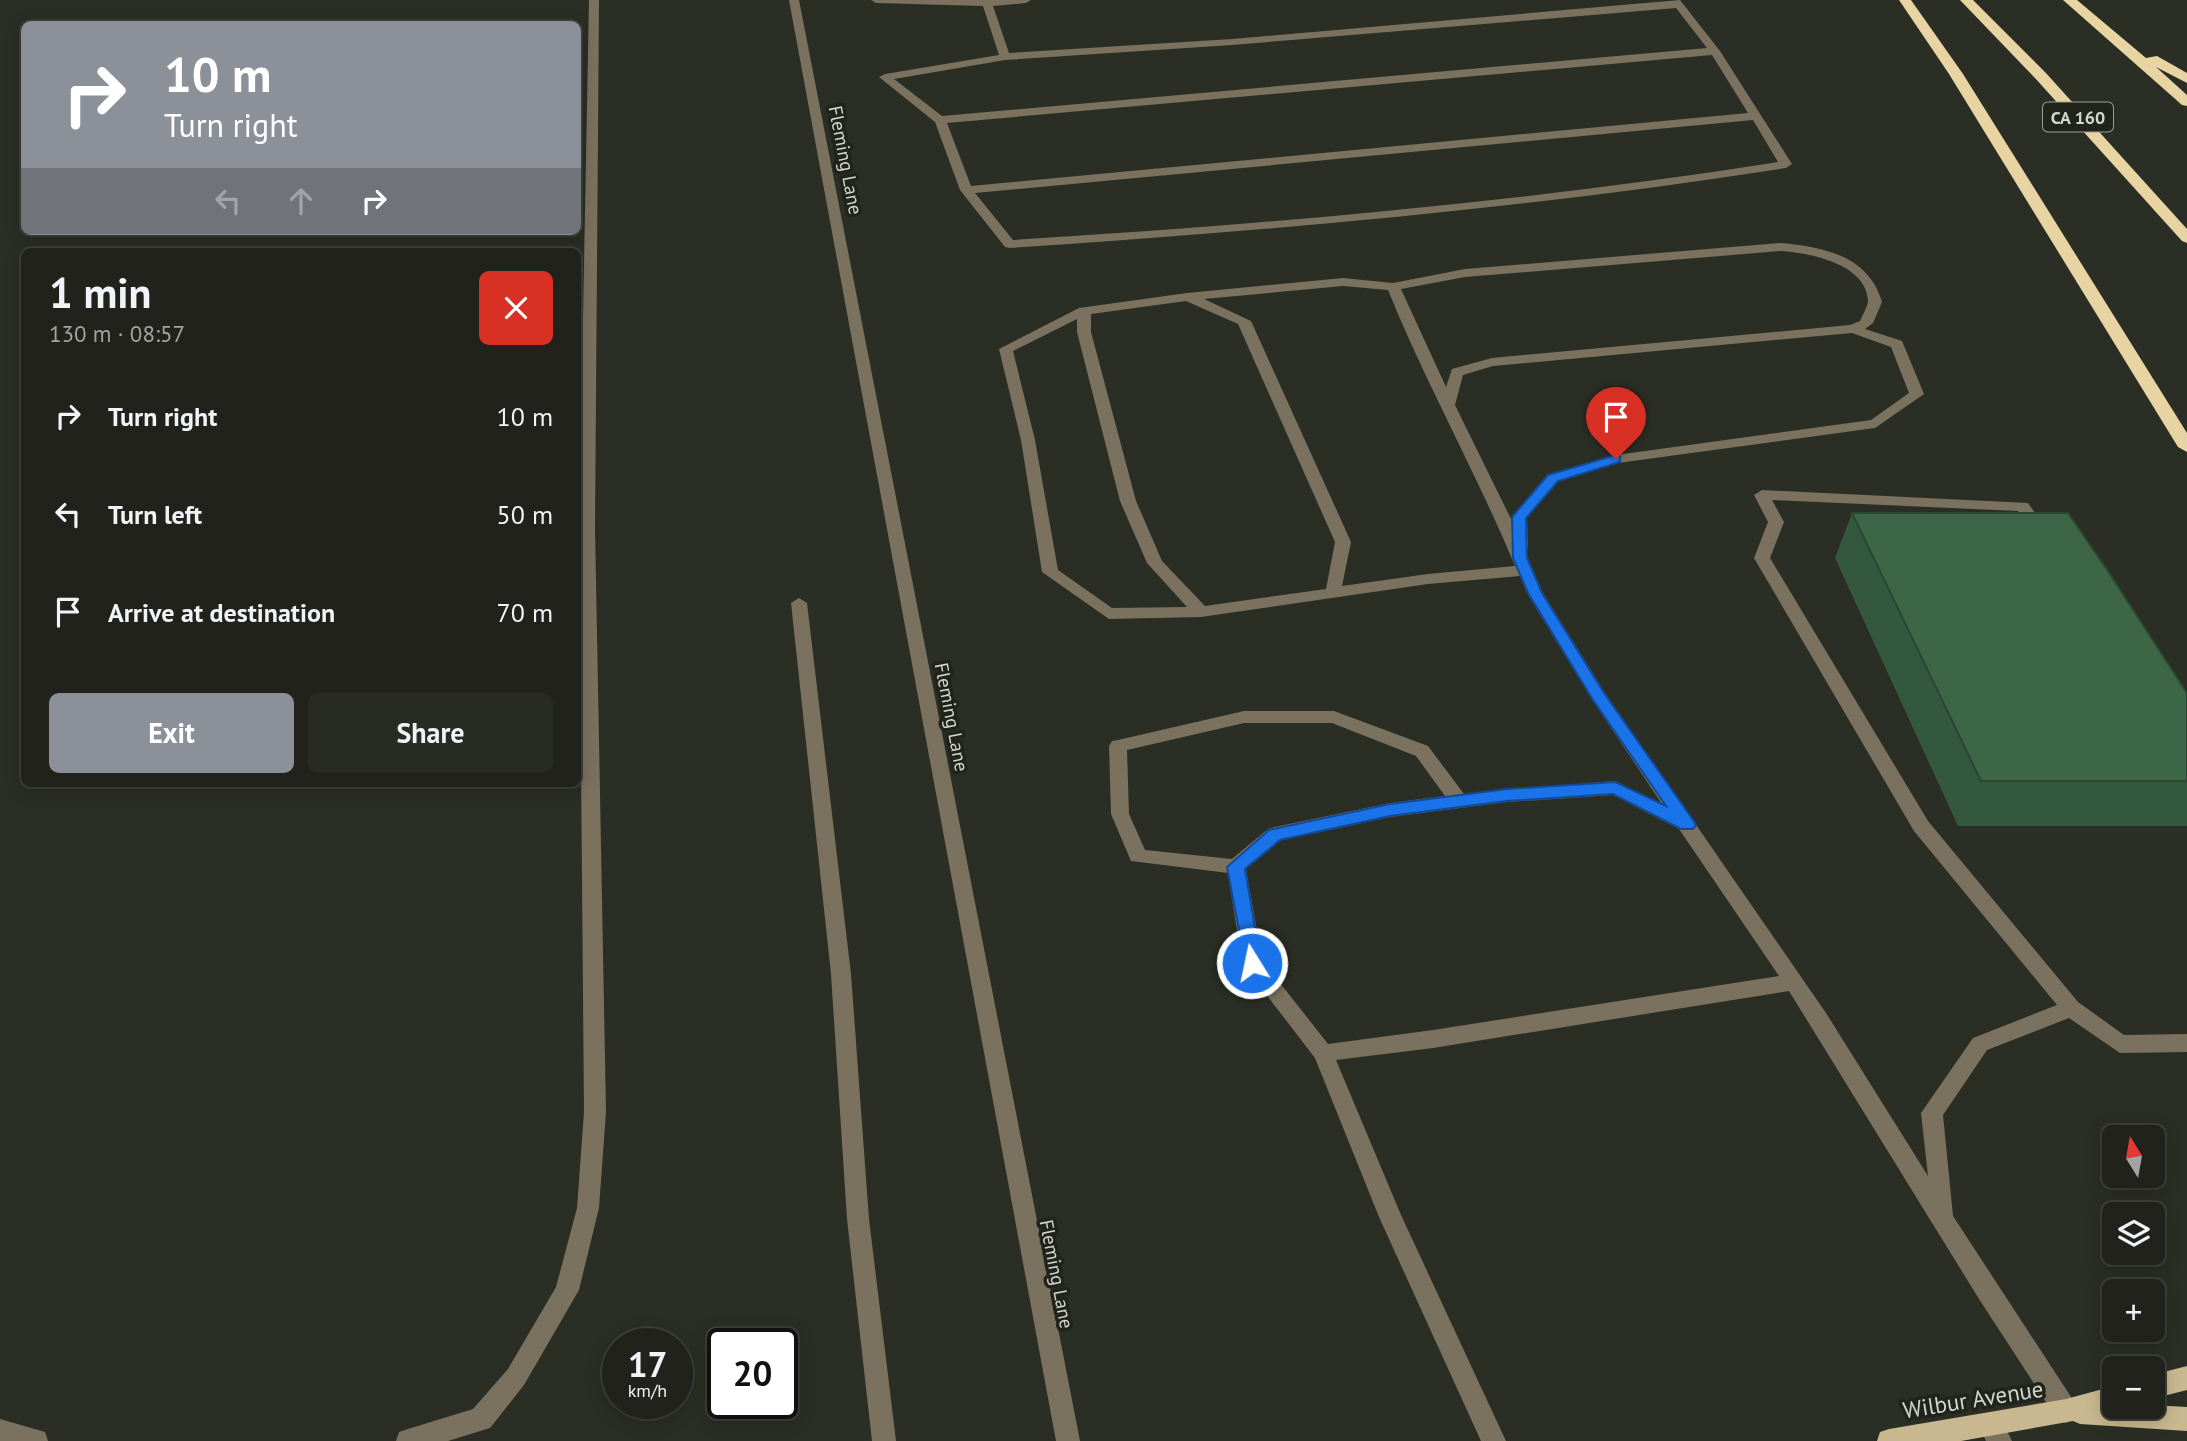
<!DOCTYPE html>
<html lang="en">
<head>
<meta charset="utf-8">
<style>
	:root { --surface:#20221b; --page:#282a24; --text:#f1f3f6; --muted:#a2a4a3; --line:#3d3f3a; --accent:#8c9099 }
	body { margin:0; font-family:"PT Sans",sans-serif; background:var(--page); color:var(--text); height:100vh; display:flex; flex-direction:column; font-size:26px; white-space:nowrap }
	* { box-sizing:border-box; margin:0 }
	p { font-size:23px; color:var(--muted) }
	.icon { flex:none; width:38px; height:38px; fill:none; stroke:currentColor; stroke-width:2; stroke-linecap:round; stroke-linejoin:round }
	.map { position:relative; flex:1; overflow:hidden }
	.panel { position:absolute; left:21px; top:248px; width:560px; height:539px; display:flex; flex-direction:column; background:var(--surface); border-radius:10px; box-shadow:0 4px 18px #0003,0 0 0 2px var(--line) }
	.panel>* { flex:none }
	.guide { position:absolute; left:21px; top:21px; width:560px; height:214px; border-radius:10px; box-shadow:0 4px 18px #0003,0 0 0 2px var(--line); background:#8c9099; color:#fff; overflow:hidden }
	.needle { width:46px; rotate:349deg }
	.fabs { position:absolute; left:2102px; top:1125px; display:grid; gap:14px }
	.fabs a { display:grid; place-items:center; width:63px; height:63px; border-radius:10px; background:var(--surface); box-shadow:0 4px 18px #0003,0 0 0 2px var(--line); font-size:35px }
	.speed { position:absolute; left:602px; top:1328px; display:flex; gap:14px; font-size:35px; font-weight:700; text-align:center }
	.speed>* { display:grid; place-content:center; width:91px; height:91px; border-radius:50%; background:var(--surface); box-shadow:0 4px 18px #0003,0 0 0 2px var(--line); line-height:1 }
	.speed small { font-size:18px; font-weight:400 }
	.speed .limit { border:4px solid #111; border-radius:10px; background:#fff; color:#111 }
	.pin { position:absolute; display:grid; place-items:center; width:60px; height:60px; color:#fff; margin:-72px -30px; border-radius:50% 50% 50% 0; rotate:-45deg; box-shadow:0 0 7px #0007 }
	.pin .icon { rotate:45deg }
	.me { position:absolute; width:77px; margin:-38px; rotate:350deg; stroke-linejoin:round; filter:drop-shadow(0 0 5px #0008) }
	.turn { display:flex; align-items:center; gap:24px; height:147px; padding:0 28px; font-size:32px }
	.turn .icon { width:91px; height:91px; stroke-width:2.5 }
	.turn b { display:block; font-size:49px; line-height:60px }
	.lanes { display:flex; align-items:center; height:66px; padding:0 28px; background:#0003; justify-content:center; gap:35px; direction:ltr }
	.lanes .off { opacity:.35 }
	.round { display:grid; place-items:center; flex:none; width:74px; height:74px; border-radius:10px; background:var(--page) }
	.headline { display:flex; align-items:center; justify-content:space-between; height:119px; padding:0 28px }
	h1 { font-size:42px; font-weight:600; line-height:52px }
	.primary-button { display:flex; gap:14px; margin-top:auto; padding:14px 28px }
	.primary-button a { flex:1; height:80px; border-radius:10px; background:var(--accent); color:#fff; font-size:28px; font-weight:600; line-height:80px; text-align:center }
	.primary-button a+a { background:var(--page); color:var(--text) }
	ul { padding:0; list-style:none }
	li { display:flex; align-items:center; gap:21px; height:98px; padding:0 28px }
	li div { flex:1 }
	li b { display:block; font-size:26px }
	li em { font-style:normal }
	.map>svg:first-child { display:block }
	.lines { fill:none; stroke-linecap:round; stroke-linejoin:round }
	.minor { fill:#7a725e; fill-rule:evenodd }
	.major { fill:#c9b88f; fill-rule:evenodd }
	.highway { fill:#e8d3a2; fill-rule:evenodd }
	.wall { fill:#34583d }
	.building { fill:#3d6647; stroke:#2b4732; stroke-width:2 }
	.route { fill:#1a73e8; stroke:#114b97; stroke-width:2 }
	.labels { text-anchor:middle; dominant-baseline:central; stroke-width:7; stroke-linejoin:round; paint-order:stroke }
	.shield { fill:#21241a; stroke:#9ea199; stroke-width:2 }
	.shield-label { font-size:18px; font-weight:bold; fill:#d4d6cf }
	.street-label { font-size:19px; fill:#d4d6cf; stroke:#21241a }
	.near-street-label { font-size:23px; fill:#d4d6cf; stroke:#21241a }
</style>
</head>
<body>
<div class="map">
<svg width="2187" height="1441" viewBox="0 0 2187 1441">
	<rect width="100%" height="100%" fill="#2b2e24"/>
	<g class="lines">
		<g class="minor">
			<path d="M589 0H599L595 528 606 1112 599 1208 579 1290 524 1385 490 1428 448 1441H396L399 1432 408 1429 473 1409 508 1369 556 1287 577 1208 584 1112 579 528Z"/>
			<path d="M789 0H799L1080 1441H1056Z"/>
			<path d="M871 0H1031L1026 3 993 6 1009 53 1232 39 1680 0 1720 51 1792 164 1786 168C1529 208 1269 231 1010 248L1005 247 960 190 935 122 879 77 885 74 999 55 983 6 876 3ZM1676 8 1707 48 942 116 894 79 1005 60 1232 45ZM1712 55 1748 113 971 186 947 123ZM1753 120 1778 162C1525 202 1269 224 1013 240L975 193Z"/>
			<path d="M1781 243C1824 247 1869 256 1882 302L1873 323 1865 329 1902 341 1924 394 1875 428 1618 463 1558 481 1527 518 1528 548 1525 552 1543 593 1605 693 1826 1013 1928 1176 1921 1113 1973 1038 2057 1005 1914 831 1754 558 1768 522 1754 495 1762 490 2028 503 2049 533 2047 536H2035L2018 511 1772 500 1784 522 1770 558 1928 821 2078 1002 2124 1035 2187 1034V1052L2120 1053 2069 1018 1987 1050 1943 1115 1953 1216 2075 1403 2078 1411 2075 1419 2066 1423 2057 1419 1979 1299 1789 991 1433 1048 1336 1060 1401 1215 1506 1441H1481L1379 1217 1315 1058 1242 963 1228 873 1131 861 1111 814 1109 746 1112 741 1118 740 1244 711H1334L1428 746 1464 794 1615 781 1662 804 1593 701 1527 593 1520 576 1428 584 1201 617 1109 619 1042 572 1021 440 999 349 1079 308 1187 293 1343 278 1393 283 1465 269ZM1781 251C1809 253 1865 263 1868 300 1868 306 1863 314 1860 321L1850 325 1492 358 1452 369 1446 387 1401 289 1465 277ZM1343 286 1388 290C1426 384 1476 472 1515 566L1428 574 1342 586 1351 542 1251 321 1204 299ZM1186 301 1238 324 1335 542 1326 589 1205 606 1162 561 1136 501 1091 332V314ZM1077 319V332L1120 501 1147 563 1187 607 1112 608 1058 570 1035 440 1013 351ZM1852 333 1891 347 1909 393 1871 420 1616 455 1548 475 1511 519 1455 405 1463 375 1493 366ZM1244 723H1332L1416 756 1445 796 1390 803 1275 827 1268 829 1232 859 1145 850 1129 814 1127 750ZM1613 795 1679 829 1779 976 1433 1030 1328 1044 1262 960 1246 869 1281 840 1390 817 1507 802Z"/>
			<path d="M799 598 807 603 851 974 869 1219 896 1441H872L847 1219 831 974 791 603Z"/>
			<path d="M1990 1412 1999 1415 2012 1441H1986L1978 1424 1981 1415Z"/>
			<path d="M0 1419 45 1432 48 1441H0Z"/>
		</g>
		<g class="major">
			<path d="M2187 1366V1390L2152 1399V1375Z"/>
			<path d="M2114 1386V1407H2152V1405L2187 1407V1431L2080 1424 2073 1421 1961 1441H1877L1880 1432 1889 1429 2066 1399Z"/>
		</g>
		<g class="highway">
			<path d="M1899 0H1911L1963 74 2187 433V452L2178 447 1949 74Z"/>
			<path d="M1960 0H1973L2045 72 2187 229V243L2182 241 2035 78Z"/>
			<path d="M2063 0H2077L2146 58 2157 56 2187 73V83L2156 67 2187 95V106L2182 105Z"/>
		</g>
	</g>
	<path class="wall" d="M1852 513 2187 693V826H1958L1835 558Z"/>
	<path class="building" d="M1852 513H2068L2106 568 2187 693V781H1981Z"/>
	<path class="route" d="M1616 455 1620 456V462L1558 481 1526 518 1527 558 1542 593 1604 693 1693 820 1696 825 1693 829H1681L1613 794 1507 801 1390 816 1280 840 1245 869 1261 963 1259 968 1252 970 1246 968 1227 867 1269 830 1390 804 1507 789 1615 782 1666 806 1593 700 1528 593 1513 558 1512 517 1548 475Z"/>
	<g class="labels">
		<rect class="shield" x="2043" y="102.5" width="70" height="29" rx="5"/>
		<g class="shield-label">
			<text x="2078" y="117">CA 160</text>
		</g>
		<g class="street-label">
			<text transform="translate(846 160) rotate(79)">Fleming Lane</text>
			<text transform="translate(952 717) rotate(79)">Fleming Lane</text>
			<text transform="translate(1057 1274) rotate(79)">Fleming Lane</text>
		</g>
		<g class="near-street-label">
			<text transform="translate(1973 1399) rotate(-9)">Wilbur Avenue</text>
		</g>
	</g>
</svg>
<div class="fabs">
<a><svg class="needle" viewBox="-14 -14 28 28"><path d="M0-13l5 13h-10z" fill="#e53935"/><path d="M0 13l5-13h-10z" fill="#a2a4a3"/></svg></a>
<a><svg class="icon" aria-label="layers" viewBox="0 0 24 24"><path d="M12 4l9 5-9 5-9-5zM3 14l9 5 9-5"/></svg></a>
<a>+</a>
<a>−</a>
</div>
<div class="speed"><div>17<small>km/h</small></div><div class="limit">20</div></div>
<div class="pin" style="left:1616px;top:459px;background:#d93025"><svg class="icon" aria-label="arrive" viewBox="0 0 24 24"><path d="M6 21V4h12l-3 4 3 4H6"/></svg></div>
<svg class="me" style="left:1252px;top:963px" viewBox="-20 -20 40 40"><circle r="17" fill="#1a73e8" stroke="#fff" stroke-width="3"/><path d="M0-11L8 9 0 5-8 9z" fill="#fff"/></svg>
<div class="guide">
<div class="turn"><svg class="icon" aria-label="right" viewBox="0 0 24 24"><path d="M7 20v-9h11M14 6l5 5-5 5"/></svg><div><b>10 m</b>Turn right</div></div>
<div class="lanes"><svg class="icon off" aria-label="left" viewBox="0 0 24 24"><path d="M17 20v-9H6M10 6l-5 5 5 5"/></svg><svg class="icon off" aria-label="ahead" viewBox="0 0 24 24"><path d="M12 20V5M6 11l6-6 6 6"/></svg><svg class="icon" aria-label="right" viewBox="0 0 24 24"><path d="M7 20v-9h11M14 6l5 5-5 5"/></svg></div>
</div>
<section class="panel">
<div class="headline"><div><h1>1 min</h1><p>130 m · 08:57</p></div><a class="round" style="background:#d93025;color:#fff"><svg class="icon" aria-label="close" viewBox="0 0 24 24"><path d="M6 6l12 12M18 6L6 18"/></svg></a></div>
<ul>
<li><svg class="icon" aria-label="right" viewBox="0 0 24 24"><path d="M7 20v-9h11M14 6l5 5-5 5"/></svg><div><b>Turn right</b></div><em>10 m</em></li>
<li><svg class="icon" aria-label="left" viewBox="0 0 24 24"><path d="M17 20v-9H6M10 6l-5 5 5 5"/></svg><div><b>Turn left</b></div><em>50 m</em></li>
<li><svg class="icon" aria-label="arrive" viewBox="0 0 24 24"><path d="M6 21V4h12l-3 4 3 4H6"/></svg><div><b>Arrive at destination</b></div><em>70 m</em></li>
</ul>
<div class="primary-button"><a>Exit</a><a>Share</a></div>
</section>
</div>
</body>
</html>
